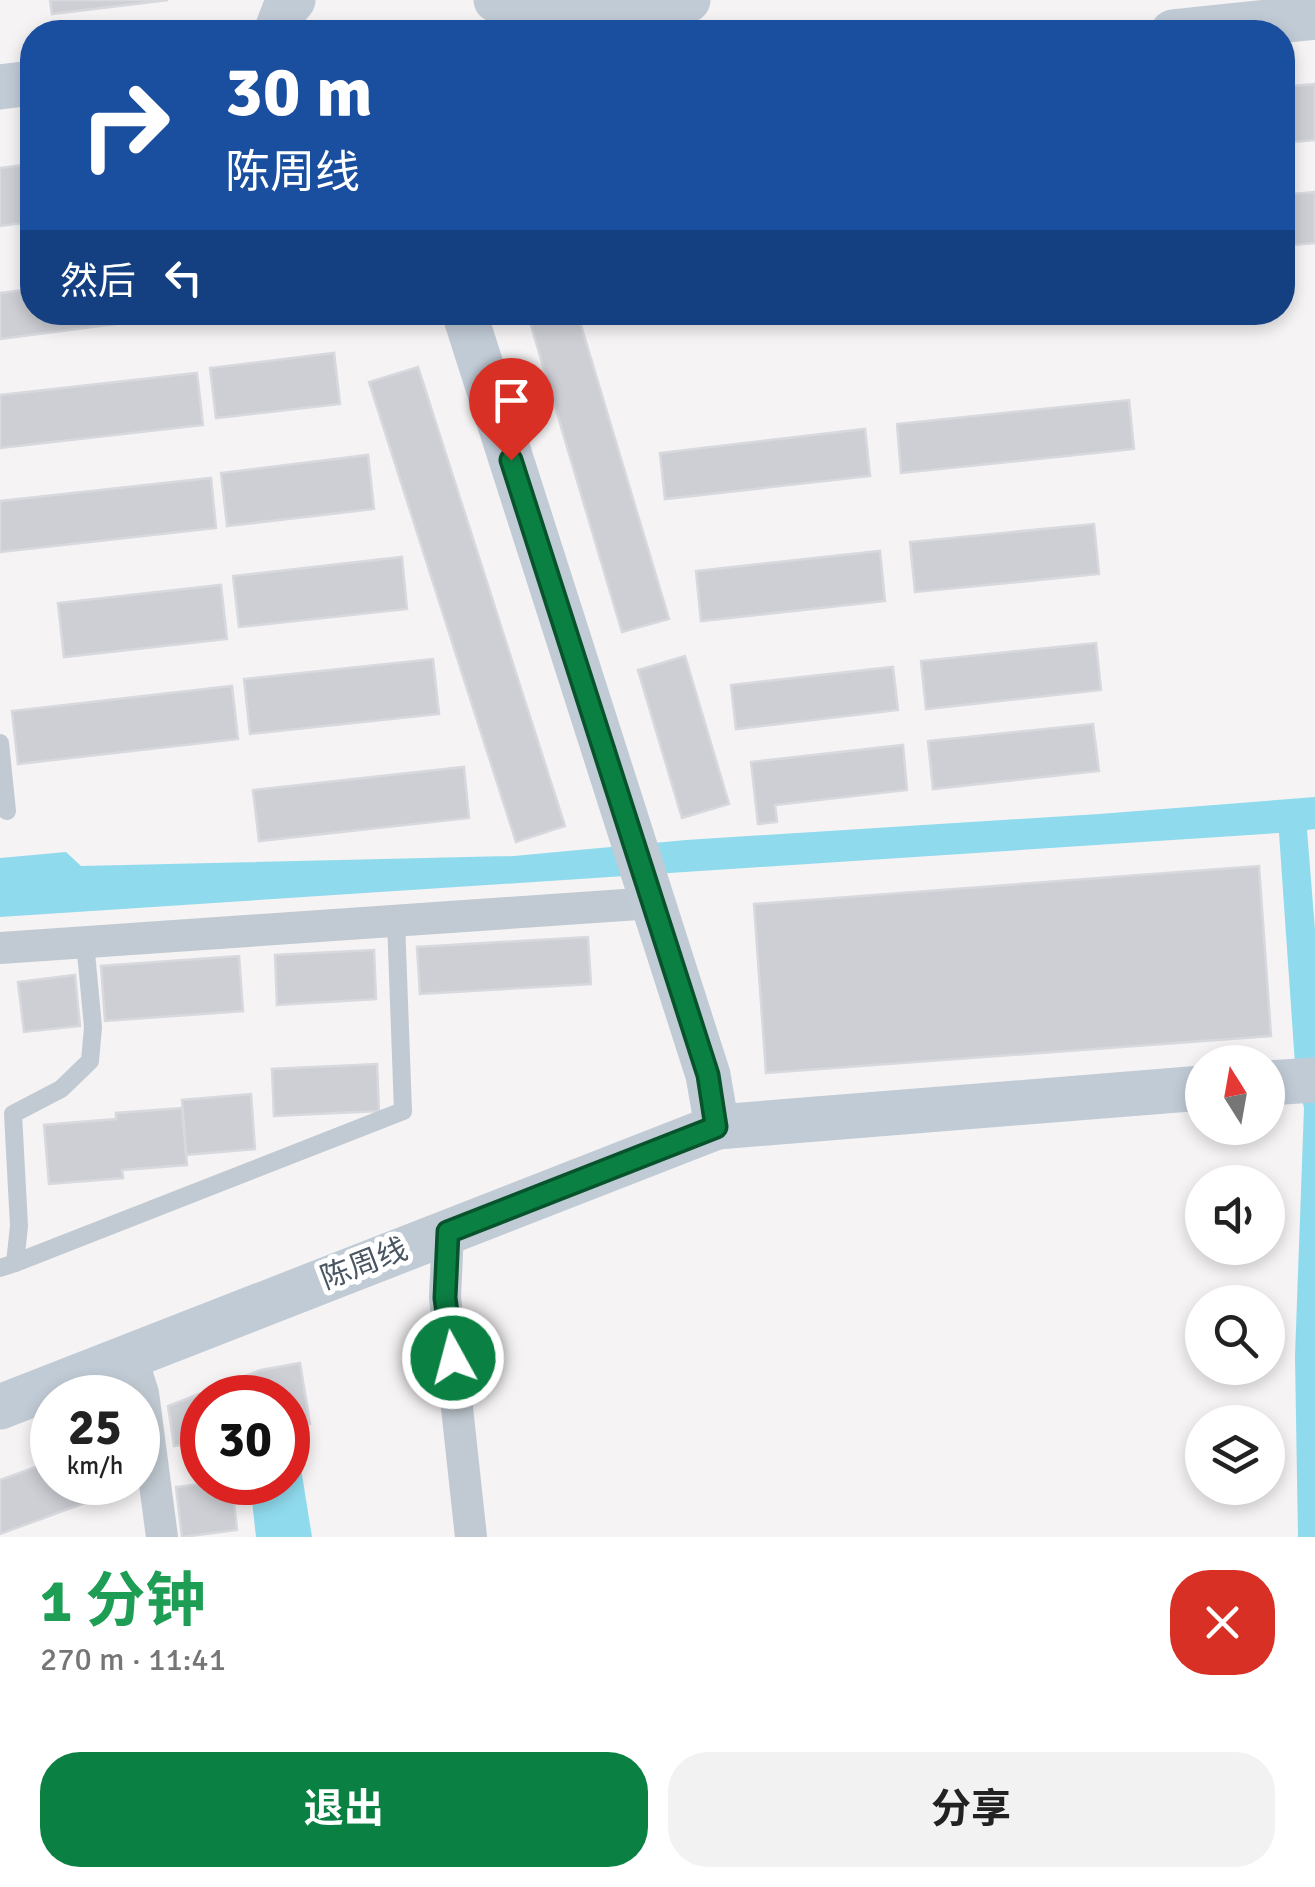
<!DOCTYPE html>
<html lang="zh">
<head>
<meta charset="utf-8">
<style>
	:root { --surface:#fff; --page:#f2f2f2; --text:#222; --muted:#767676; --accent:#0b8043 }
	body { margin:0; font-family:Signika,"Noto Sans SC",sans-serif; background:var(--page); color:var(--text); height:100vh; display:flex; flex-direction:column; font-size:38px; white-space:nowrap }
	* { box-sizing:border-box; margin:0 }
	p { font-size:32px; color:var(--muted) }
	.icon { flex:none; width:55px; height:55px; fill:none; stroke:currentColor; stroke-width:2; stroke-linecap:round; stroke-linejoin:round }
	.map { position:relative; height:1537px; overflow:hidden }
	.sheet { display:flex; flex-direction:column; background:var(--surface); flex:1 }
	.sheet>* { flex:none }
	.guide { position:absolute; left:20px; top:20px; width:1275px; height:305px; border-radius:40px; box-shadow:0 5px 15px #0003; background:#1a4fa0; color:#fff; overflow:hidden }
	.needle { width:65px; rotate:349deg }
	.tools { position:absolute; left:1185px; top:1045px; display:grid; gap:20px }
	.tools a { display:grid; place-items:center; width:100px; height:100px; border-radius:50%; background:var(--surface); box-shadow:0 5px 15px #0003; font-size:50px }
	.speed { position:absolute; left:30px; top:1375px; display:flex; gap:20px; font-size:50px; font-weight:700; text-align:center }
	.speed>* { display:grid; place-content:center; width:130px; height:130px; border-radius:50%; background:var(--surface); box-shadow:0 5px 15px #0003; line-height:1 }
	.speed small { font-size:25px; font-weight:400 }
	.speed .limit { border:15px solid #d22; background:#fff; color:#111 }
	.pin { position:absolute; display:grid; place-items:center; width:85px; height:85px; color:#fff; margin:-102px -42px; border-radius:50% 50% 50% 0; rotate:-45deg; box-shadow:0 0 10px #0007 }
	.pin .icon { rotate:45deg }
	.me { position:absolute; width:110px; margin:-55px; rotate:353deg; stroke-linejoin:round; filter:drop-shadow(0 0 8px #0008) }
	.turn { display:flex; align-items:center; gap:35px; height:210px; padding:0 40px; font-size:45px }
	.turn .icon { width:130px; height:130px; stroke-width:2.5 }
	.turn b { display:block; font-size:70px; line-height:85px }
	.then { display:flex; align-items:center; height:95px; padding:0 40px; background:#0003; gap:20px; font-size:38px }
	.round { display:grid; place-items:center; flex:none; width:105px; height:105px; border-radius:40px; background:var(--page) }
	.head { display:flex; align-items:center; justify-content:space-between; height:170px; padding:0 40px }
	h1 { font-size:60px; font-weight:700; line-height:75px; color:#1e9e55 }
	.action { display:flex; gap:20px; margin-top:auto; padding:20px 40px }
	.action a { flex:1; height:115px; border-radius:40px; background:var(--accent); color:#fff; font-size:40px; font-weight:700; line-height:115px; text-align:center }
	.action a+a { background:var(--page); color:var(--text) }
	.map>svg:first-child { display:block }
	.water { fill:#90daee }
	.building { fill:#cdcfd5; stroke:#d7d9de; stroke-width:2.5 }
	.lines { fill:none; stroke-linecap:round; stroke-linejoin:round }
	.lane { stroke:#c1cad2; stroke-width:18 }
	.street { stroke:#c1cad2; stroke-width:32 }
	.secondary { stroke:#c1cbd6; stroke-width:45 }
	.route-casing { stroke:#07532c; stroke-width:25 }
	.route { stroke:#0b8043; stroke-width:18 }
	.labels { text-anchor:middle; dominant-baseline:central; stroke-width:10; stroke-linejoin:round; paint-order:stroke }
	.street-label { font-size:30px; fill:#4a5661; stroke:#fff }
</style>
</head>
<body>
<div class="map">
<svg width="1315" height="1537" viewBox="0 0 1315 1537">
	<rect width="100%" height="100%" fill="#f5f3f3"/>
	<g class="water">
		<path d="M1315 797V829L1307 830 1315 930V1537H1298L1295 1356 1304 1108 1295 1064 1279 833 0 917V858L66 852 81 866 514 856 686 840 1099 814Z"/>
		<path d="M296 1437 312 1537H256L250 1483 288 1482V1439Z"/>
	</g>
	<g class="building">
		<path d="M50 0H168L52 14Z"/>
		<path d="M1315 84V140L1282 143V87Z"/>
		<path d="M32 164V222L0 226V168Z"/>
		<path d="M1315 192V243L1282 246V195Z"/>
		<path d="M32 289V312H176L177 316 0 339V293Z"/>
		<path d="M527 312H577L669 619 622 632Z"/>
		<path d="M334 353 340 404 216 418 210 368Z"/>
		<path d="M418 367 565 826 516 842 369 382Z"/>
		<path d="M197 373 203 425 0 448V395Z"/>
		<path d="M1129 400 1134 449 901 473 897 424Z"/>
		<path d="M865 429 870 476 665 499 660 453Z"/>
		<path d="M368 455 374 509 227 526 221 473Z"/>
		<path d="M211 478 216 528 0 552V501Z"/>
		<path d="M1094 524 1099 574 915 592 910 542Z"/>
		<path d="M880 551 885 601 701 621 696 571Z"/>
		<path d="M402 557 407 609 239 627 233 576Z"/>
		<path d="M221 585 227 639 64 657 58 603Z"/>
		<path d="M1096 643 1101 690 926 709 921 661Z"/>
		<path d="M685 656 729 804 682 818 638 670Z"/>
		<path d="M433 659 439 714 250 734 244 679Z"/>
		<path d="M893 667 898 710 736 729 731 685Z"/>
		<path d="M232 686 238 739 18 764 12 711Z"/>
		<path d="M1093 724 1099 771 933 789 928 741Z"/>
		<path d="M903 745 907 790 775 805 777 822 758 824 751 762Z"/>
		<path d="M464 767 469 818 259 841 253 790Z"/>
		<path d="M1259 866 1271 1036 766 1073 754 904Z"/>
		<path d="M588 937 591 984 420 994 417 947Z"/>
		<path d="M374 950 376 999 277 1005 275 955Z"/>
		<path d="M239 956 243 1011 105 1021 101 966Z"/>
		<path d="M75 975 80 1026 24 1032 18 982Z"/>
		<path d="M377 1064 379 1111 274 1116 272 1069Z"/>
		<path d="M251 1094 255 1149 186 1155 182 1100Z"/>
		<path d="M182 1108 187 1165 122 1170 123 1178 49 1184 44 1125 116 1119V1113Z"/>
		<path d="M300 1363 310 1424 288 1428V1398H202V1442L174 1446 168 1406 261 1370Z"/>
		<path d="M52 1461V1482H99L104 1496 0 1534V1480Z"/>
		<path d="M217 1482H232L237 1530 182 1537 176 1487Z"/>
	</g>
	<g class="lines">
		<g class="lane">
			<path d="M0 743 7 811"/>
			<path d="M15 1263 403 1111 396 921"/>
			<path d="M0 1268 15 1263 19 1226 13 1114 61 1089 90 1061 93 1027 85 942"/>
		</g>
		<g class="street">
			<path d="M0 948 653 903"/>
			<path d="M448 1232 445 1297 471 1537"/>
			<path d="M131 1356 143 1393 162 1537"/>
		</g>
		<g class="secondary">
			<path d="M496 0 541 12 688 0"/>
			<path d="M276 32 284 11 293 0"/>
			<path d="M1173 32 1315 17"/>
			<path d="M0 87 32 83"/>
			<path d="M1268 1083 1315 1080"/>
			<path d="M717 1127 1202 1088"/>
			<path d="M0 1407 717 1127 708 1075 464 312"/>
		</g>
	</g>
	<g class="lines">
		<defs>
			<path id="route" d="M453 1358 445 1298 448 1232 716 1127 708 1075 511 460"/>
		</defs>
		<use href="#route" class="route-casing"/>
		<use href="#route" class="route"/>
	</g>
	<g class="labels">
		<g class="street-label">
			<text transform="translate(364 1264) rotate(-21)">陈周线</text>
		</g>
	</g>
</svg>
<div class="tools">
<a><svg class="needle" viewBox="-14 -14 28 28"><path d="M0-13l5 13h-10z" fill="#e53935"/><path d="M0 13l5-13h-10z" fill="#767676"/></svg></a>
<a><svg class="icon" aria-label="sound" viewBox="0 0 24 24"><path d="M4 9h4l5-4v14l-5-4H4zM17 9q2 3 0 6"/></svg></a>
<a><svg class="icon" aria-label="search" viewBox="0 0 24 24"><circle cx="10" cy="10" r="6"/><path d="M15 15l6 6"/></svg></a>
<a><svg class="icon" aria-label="layers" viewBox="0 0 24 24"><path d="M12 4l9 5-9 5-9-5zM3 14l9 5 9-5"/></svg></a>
</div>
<div class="speed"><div>25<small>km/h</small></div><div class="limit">30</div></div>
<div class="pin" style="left:511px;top:460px;background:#d93025"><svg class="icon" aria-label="arrive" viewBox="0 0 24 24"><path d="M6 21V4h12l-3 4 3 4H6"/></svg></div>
<svg class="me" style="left:453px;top:1358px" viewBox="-20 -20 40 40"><circle r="17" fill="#0b8043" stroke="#fff" stroke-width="3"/><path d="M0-11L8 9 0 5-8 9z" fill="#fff"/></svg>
<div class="guide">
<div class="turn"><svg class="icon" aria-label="right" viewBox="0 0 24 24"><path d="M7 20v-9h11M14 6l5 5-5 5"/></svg><div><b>30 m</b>陈周线</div></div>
<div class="then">然后<svg class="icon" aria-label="left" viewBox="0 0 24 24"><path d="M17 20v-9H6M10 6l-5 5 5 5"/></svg></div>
</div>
</div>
<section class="sheet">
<div class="head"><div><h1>1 分钟</h1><p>270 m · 11:41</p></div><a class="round" style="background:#d93025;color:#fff"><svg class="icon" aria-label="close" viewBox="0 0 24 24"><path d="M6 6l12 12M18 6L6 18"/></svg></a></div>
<div class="action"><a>退出</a><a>分享</a></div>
</section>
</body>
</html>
